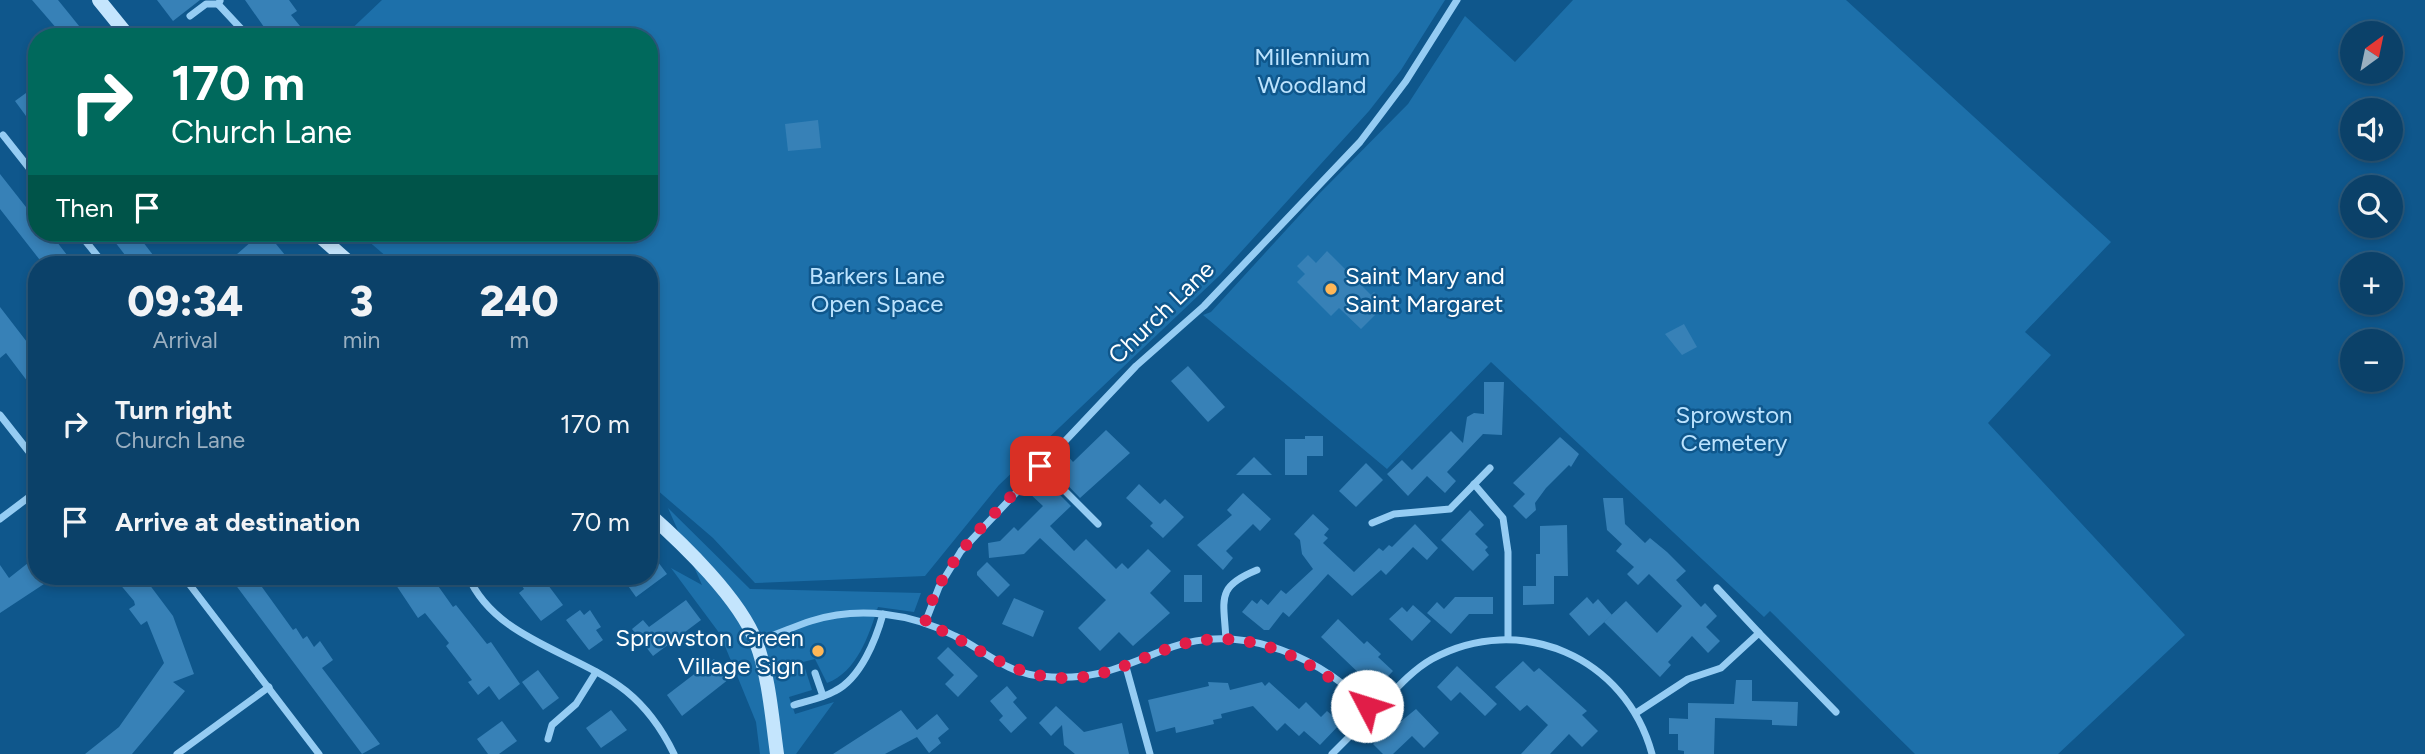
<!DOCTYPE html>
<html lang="en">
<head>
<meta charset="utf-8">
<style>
	:root { --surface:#0b4169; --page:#14486f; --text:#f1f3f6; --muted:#9aafc0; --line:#2b5a7d }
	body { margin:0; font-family:Figtree,sans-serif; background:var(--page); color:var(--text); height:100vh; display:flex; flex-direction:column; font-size:26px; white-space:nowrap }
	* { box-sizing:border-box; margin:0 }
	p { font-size:23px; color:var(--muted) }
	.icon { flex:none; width:38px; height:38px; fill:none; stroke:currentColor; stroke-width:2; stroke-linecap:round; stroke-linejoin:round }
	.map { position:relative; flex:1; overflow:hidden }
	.details { position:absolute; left:28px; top:256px; width:630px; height:329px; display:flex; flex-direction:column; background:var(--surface); border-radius:28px; box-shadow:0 4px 10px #0003,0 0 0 2px var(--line) }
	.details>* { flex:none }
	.guide { position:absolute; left:28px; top:28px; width:630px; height:214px; border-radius:28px; box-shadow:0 4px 10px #0003,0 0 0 2px var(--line); background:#00695c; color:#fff; overflow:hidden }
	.needle { width:46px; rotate:33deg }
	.tools { position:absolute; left:2340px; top:21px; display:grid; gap:14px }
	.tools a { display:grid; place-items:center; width:63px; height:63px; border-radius:50%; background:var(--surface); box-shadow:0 4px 10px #0003,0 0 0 2px var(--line); font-size:35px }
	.pin { position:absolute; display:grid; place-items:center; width:60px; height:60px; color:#fff; margin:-30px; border-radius:14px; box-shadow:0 4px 10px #0006 }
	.me { position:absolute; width:77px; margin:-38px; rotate:310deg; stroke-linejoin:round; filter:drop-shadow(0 0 5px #0008) }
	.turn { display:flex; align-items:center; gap:24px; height:147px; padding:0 28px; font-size:32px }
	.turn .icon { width:91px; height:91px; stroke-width:2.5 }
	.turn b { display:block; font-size:49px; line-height:60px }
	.then { display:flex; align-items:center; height:66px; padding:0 28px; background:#0003; gap:14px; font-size:26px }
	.eta { display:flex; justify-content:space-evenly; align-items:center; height:119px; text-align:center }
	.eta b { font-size:42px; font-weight:800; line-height:49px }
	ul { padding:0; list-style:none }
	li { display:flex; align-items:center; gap:21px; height:98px; padding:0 28px }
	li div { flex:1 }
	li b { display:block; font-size:26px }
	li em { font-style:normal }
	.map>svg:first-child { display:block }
	.green { fill:#1d70aa }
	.building { fill:#3781b7 }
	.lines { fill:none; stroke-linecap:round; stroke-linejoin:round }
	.street { stroke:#95ccf3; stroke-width:7 }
	.secondary { stroke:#c4e5fd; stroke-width:14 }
	.route { stroke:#e11d48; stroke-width:12; stroke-dasharray:0 21.6 }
	.poi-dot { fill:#ffb757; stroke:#0f578c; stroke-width:2.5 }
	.labels { text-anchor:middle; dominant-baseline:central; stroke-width:5; stroke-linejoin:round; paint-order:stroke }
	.park-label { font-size:24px; fill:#bce3fe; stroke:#0f578c }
	.poi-label { font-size:24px; fill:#fff; stroke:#0f578c; text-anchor:start }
	.street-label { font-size:24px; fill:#fff; stroke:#0f578c }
</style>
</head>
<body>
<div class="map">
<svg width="2425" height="754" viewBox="0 0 2425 754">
	<rect width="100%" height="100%" fill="#0f578c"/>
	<g class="green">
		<path d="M382 0H1445L1401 70 1369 111 1220 275 999 485 925 576 755 583 713 538 649 483V264H395L359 233H649V37H343Z"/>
		<path d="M1573 0H1846L2111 242 2025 332 2051 355 1988 423 2185 635 2058 754H1915L1770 611 1764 617 1491 362 1387 469 1203 315 1211 312 1319 194 1408 104 1465 16 1515 62Z"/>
		<path d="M668 508 750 589 921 593 914 612 878 607C869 635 857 672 827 683L815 659 803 662 812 690 789 697 795 714 834 702 796 754H760L756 722 720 634 671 568 702 585Z"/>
	</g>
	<g class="building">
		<path d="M32 0H58L88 37H64Z"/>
		<path d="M157 0H200L173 21Z"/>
		<path d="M245 0H289L297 11 291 15 300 26 287 37H271Z"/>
		<path d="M37 85V131L15 101Z"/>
		<path d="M818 120 821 148 788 151 785 124Z"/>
		<path d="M0 174 37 221V233H50L74 264H43L0 209Z"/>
		<path d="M108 233H136L160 264H132Z"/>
		<path d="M261 233H267L285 255 273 264H243L236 255Z"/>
		<path d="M1327 251 1371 295 1374 292 1386 304 1361 329 1339 308 1331 316 1297 282 1305 274 1297 266 1308 255 1316 263Z"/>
		<path d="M0 307 37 355V394L6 353 0 358Z"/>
		<path d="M1684 324 1697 347 1682 355 1665 334Z"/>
		<path d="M1188 366 1225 407 1208 422 1171 381Z"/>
		<path d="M1484 382H1504L1502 435 1483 434 1447 472 1456 481 1445 493 1427 476 1408 496 1387 474 1402 460 1412 470 1451 431 1463 443 1467 417 1474 413 1484 414Z"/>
		<path d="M1106 430 1130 453 1080 498 1052 469 1067 455 1073 462Z"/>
		<path d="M1305 436H1323V456H1307V475H1285V439H1305Z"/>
		<path d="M1560 437 1579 454 1571 467 1569 465 1546 488 1535 503 1536 510 1526 519 1513 506 1525 494 1513 483Z"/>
		<path d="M1254 457 1272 475H1236Z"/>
		<path d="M1366 463 1383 480 1356 507 1339 491Z"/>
		<path d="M1043 478 1071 506 1050 526 1074 551 1086 539 1116 569 1122 563 1128 569 1148 549 1171 571 1150 593 1170 613 1133 646 1119 632 1100 651 1078 628 1106 600 1040 538 1024 554 989 558 988 543 1000 541 1014 527 1018 531 1043 506 1028 492Z"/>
		<path d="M1139 484 1160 504 1165 499 1184 517 1163 538 1150 526 1153 523 1126 498Z"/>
		<path d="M1243 493 1271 519 1260 531 1253 524 1226 551 1233 558 1223 570 1197 545 1232 515 1227 510Z"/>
		<path d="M1603 498H1623L1625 524 1645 543 1650 538 1667 552 1686 571 1676 580 1701 607 1705 603 1717 616 1706 627 1720 641 1708 653 1692 636 1668 662 1671 665 1660 677 1604 622 1626 601 1657 633 1682 606 1649 574 1638 585 1627 574 1634 567 1616 551 1622 544 1607 530Z"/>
		<path d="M1470 510 1484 525 1475 534 1488 547 1485 550 1489 555 1473 571 1441 540Z"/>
		<path d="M1313 514 1329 529 1324 535 1328 538 1323 543 1354 572 1379 548 1383 551 1389 545 1392 547 1415 524 1438 548 1427 560 1413 547 1386 575 1381 570 1352 596 1328 574 1289 617 1283 612 1269 630H1264L1242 612 1252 600 1257 604 1261 599 1268 605 1281 590 1286 594 1313 569 1302 554 1300 540 1294 534Z"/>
		<path d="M1567 525 1568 576H1554V604L1523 605V586H1536V554H1540V526Z"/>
		<path d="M649 550 667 574 636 597 621 576H649Z"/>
		<path d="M987 562 1010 585 998 597 977 575V572Z"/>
		<path d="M28 563 44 584 0 613V565L9 578Z"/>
		<rect x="1184" y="575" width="18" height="27"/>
		<path d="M113 576H143L173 616 194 674 173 682 185 691 132 754H85L119 727 164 663 147 621 141 625 129 609 135 605 134 601Z"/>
		<path d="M229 576H254L293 630 296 628 303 639 307 636 314 647 320 641 333 660 322 668 380 744 362 754Z"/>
		<path d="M390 576H431L453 607 456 605 487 644 491 642 520 684 499 700 489 686 478 695 468 682 472 680 446 646 449 643 425 613 418 618Z"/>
		<path d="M529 576H560L548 585 563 605 541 621 519 593 524 589 520 583Z"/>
		<path d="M1455 597H1493V614H1469L1451 634 1427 613 1437 602 1444 609Z"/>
		<path d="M1587 597 1593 604 1598 599 1612 615 1589 636 1569 614Z"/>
		<path d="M1014 598 1044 611 1033 637 1002 624Z"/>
		<path d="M686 600 701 620 653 656 632 629 643 620 649 627Z"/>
		<path d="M1413 605 1431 621 1412 641 1389 619 1402 607 1407 612Z"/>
		<path d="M580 610 584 615 590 610 601 627 596 630 603 640 589 650 566 620Z"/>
		<path d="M1338 619 1364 644 1367 641 1381 654 1378 657 1393 671 1372 693 1360 682 1364 678 1321 637Z"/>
		<path d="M948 647 978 676 958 697 945 684 954 675 937 658Z"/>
		<path d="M714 659 729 679 682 716 667 695Z"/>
		<path d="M1523 661 1534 672 1539 668 1587 711 1582 715 1598 731 1582 747 1569 734 1550 754H1521L1548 725 1527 705 1520 711 1495 687Z"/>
		<path d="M1457 666 1497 704 1485 716 1460 692 1451 701 1437 687Z"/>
		<path d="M538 670 559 698 543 710 522 682Z"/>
		<path d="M1736 680H1752V701L1798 702 1797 726 1772 725V720L1715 718 1714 754H1684V751L1678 750V734H1669V718L1688 719V703L1734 704Z"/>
		<path d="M1208 682 1228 683 1230 690 1262 682 1265 686 1269 682 1299 709 1306 702 1321 717 1327 711 1341 723 1320 745 1304 731 1299 736 1285 723 1277 731 1253 706 1221 714 1222 718 1213 720 1214 724 1176 733 1175 727 1156 732 1148 700 1209 686Z"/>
		<path d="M1007 686 1017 698 1013 702 1027 718 1011 733 999 720 1003 716 990 701Z"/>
		<path d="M1056 706 1084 732 1122 723 1129 754H1075L1064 745 1062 725 1051 736 1039 723Z"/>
		<path d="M1416 709 1439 733 1424 748 1412 736 1393 754H1383L1373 744Z"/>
		<path d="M611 710 627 730 601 748 586 728Z"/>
		<path d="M901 710 917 730 937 714 949 729 938 738 941 743 929 753 917 737 885 754H833Z"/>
		<path d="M502 721 517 741 499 754H488L477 739Z"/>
	</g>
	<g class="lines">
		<g class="street">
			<path d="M218 4 246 34"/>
			<path d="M190 16 206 4H218L220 1"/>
			<path d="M3 135 37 178"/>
			<path d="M79 233 104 264"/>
			<path d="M0 415 37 462"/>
			<path d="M1040 466 1098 524"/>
			<path d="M1474 484 1503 518 1508 552V638"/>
			<path d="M0 519 37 491"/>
			<path d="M1372 523 1394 514 1450 509 1490 468"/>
			<path d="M183 576 319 754"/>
			<path d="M468 576C496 640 575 651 626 691 647 708 662 729 674 754"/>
			<path d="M1717 588 1759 633"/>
			<path d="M925 623 939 587 961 551 1136 366 1204 306 1360 142 1406 81 1457 0"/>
			<path d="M1226 640C1224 599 1215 587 1257 570"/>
			<path d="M756 641C775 636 792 627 811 621 859 606 911 613 955 636 984 650 1006 673 1040 676 1098 682 1121 666 1172 647 1243 622 1326 658 1373 713L1332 754"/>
			<path d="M1126 667 1150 754"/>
			<path d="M815 673 823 696"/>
			<path d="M794 705C807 701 823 698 835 691 861 678 876 639 883 614"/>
			<path d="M1373 713C1391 695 1409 672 1432 659 1520 611 1626 657 1652 754"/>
			<path d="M1636 713 1688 679 1721 668 1759 633 1836 712"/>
			<path d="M548 739 552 725 576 704 596 672"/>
			<path d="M177 754 269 687"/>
		</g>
		<g class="secondary">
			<path d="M99 0 129 37"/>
			<path d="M316 233 351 264"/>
			<path d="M649 514C683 544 740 599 756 642 769 676 772 718 777 754"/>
		</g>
	</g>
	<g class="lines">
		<path class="route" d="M1040 466C998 512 940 559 925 623 974 643 1012 679 1067 678 1107 678 1137 659 1173 647 1248 622 1312 660 1367 706"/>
	</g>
	<g class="poi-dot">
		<circle cx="1331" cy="289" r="7"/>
		<circle cx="818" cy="651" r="7"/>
	</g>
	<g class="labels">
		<g class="park-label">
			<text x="1312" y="56">Millennium<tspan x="1312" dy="28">Woodland</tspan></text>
			<text x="877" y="275">Barkers Lane<tspan x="877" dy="28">Open Space</tspan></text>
			<text x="1734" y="414">Sprowston<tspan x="1734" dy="28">Cemetery</tspan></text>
		</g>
		<g class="poi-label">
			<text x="1345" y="275">Saint Mary and<tspan x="1345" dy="28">Saint Margaret</tspan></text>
			<text x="804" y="637" text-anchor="end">Sprowston Green<tspan x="804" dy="28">Village Sign</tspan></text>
		</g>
		<g class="street-label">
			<text transform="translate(1161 312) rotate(-44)">Church Lane</text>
		</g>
	</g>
</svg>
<div class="tools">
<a><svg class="needle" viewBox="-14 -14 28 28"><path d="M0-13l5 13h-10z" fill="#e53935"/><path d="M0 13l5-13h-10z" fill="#9aafc0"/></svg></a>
<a><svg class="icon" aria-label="sound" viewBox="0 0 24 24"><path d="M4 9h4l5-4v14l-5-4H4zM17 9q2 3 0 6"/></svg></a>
<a><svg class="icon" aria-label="search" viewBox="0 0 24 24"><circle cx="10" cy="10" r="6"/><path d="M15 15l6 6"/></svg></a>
<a>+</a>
<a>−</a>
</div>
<div class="pin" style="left:1040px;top:466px;background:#d93025"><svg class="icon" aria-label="arrive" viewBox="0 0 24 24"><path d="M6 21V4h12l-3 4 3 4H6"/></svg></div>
<svg class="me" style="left:1367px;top:706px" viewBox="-20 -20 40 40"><circle r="19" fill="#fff"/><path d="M0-13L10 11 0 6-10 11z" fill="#e11d48"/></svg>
<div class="guide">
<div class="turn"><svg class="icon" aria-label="right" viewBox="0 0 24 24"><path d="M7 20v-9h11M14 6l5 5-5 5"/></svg><div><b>170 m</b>Church Lane</div></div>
<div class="then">Then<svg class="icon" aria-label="arrive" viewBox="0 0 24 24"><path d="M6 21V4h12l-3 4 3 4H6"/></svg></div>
</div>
<section class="details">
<div class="eta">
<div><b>09:34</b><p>Arrival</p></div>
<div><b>3</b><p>min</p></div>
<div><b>240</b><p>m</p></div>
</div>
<ul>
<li><svg class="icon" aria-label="right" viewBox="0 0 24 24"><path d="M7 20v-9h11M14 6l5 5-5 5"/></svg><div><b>Turn right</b><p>Church Lane</p></div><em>170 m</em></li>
<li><svg class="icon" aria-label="arrive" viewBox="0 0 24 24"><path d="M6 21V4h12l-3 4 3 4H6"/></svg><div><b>Arrive at destination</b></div><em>70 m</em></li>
</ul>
</section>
</div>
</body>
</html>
